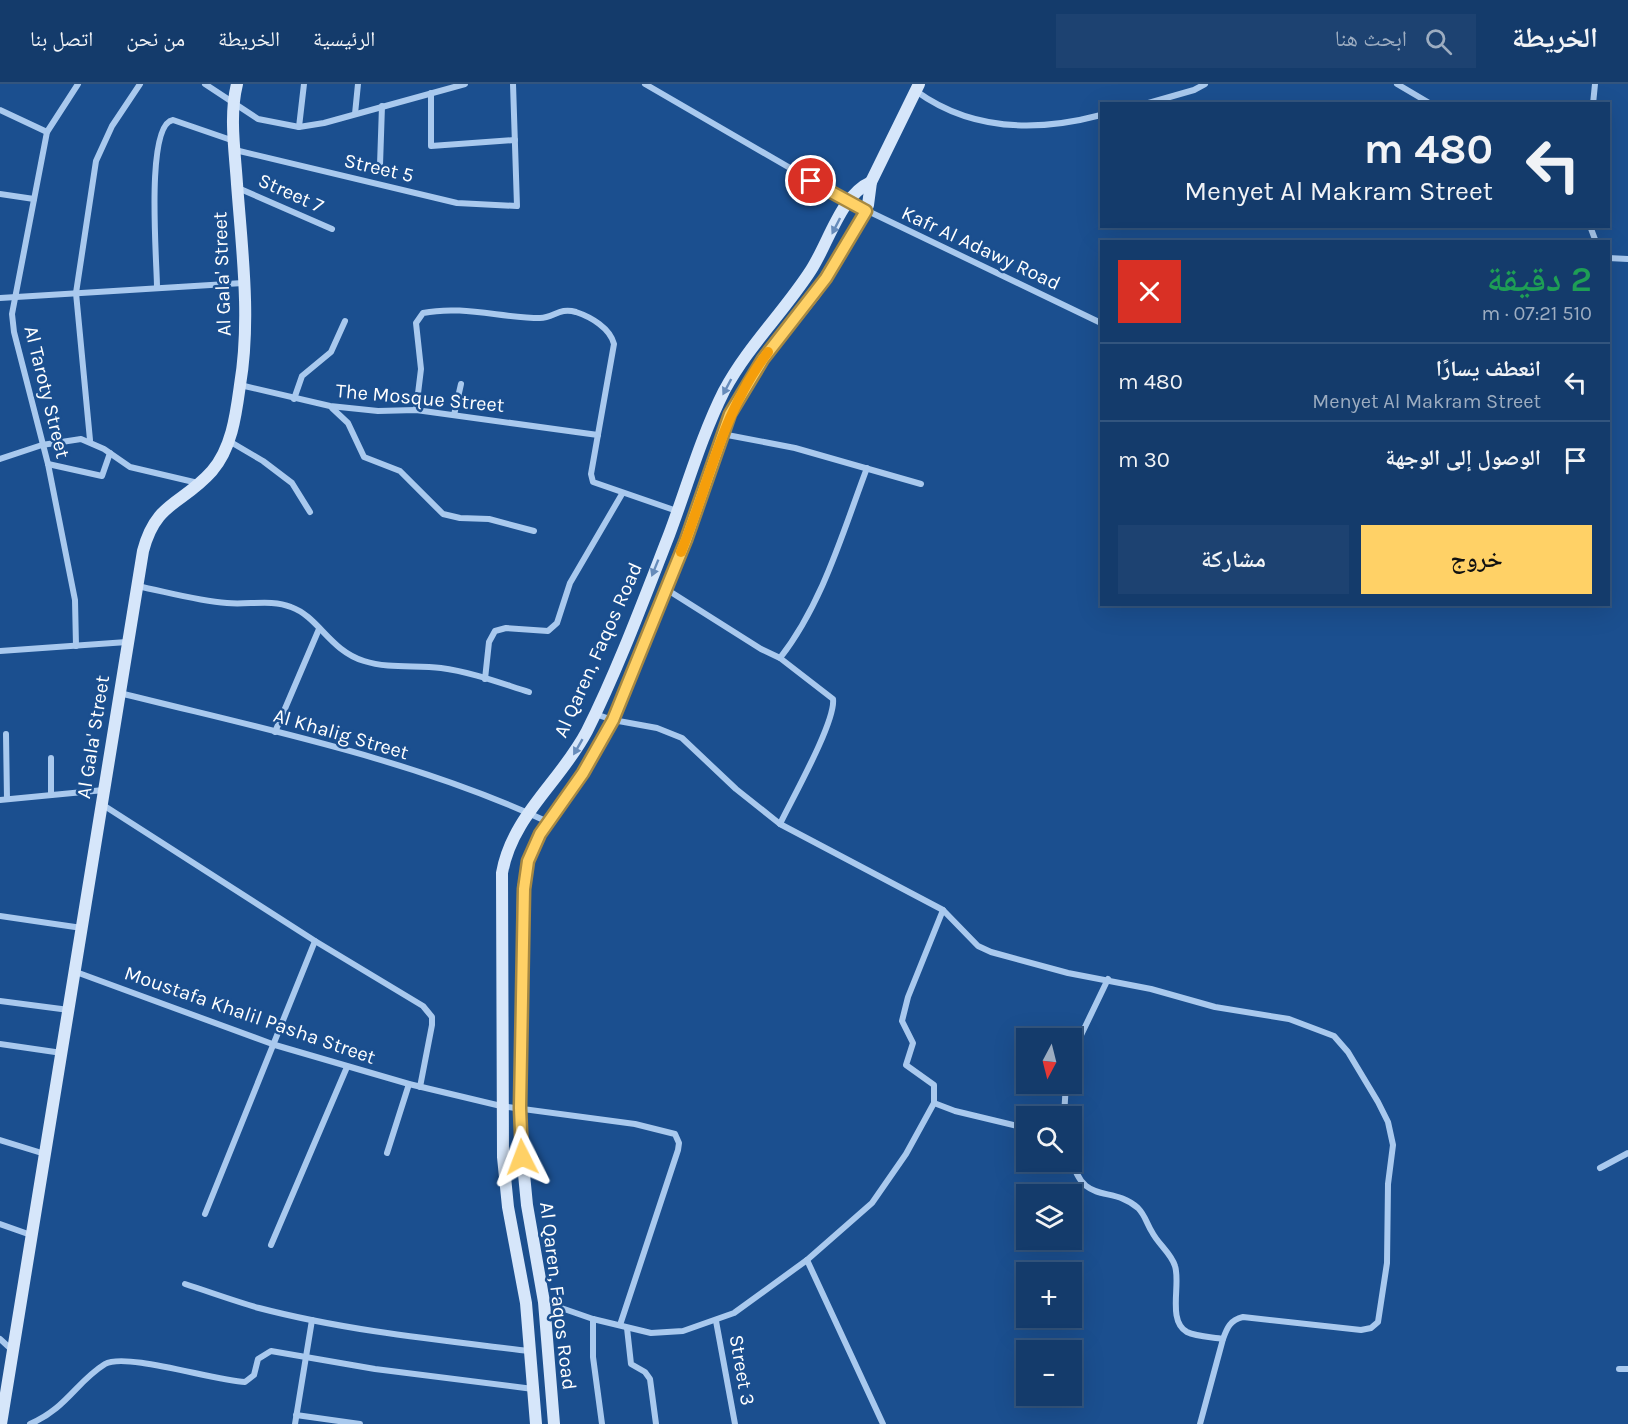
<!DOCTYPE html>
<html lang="ar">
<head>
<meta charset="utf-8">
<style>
	:root { --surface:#143b6b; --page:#1d4271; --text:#f1f3f6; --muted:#9dadc1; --line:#33557e; --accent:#ffd166 }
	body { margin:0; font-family:Karla,"Noto Naskh Arabic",sans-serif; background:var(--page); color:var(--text); direction:rtl; height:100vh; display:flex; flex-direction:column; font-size:22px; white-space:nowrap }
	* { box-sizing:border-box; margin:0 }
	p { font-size:20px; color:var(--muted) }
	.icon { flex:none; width:33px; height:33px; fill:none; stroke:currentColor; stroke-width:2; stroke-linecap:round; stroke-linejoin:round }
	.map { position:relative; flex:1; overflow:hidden; direction:ltr }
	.sheet { position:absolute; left:1100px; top:156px; width:510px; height:366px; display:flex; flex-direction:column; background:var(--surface); border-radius:0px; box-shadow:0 6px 24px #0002,0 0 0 2px var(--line); direction:rtl }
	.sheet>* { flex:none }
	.banner { position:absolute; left:1100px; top:18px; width:510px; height:126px; border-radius:0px; box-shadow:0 6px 24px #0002,0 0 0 2px var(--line); direction:rtl; background:#143b6b; color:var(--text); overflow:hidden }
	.needle { width:39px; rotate:187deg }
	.fabs { position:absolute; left:1016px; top:944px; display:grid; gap:12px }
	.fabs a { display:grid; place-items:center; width:66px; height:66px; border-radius:0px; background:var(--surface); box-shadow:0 6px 24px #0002,0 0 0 2px var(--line); font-size:30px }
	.pin { position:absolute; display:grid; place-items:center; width:51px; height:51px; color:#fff; margin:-26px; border:3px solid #fff; border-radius:50%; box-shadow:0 2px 6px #0007 }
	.me { position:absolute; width:66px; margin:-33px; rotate:357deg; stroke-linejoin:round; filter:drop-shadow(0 0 4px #0008) }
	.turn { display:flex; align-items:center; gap:21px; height:126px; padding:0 18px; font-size:27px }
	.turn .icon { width:78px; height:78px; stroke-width:2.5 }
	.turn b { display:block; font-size:42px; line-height:51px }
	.round { display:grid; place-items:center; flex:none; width:63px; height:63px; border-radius:0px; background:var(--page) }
	.overview { display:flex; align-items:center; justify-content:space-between; height:102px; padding:0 18px }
	h1 { font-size:36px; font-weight:600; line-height:45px; color:#1e9e55 }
	.primary-button { display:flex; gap:12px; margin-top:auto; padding:12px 18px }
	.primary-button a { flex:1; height:69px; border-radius:0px; background:var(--accent); color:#111; font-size:24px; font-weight:600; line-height:69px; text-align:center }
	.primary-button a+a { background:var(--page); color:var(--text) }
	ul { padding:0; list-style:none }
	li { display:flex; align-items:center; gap:18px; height:78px; padding:0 18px; border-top:2px solid var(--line) }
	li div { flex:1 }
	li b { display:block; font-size:22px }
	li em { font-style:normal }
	header { display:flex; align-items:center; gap:36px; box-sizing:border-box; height:84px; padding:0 30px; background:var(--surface); border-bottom:2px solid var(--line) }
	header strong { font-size:28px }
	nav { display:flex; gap:33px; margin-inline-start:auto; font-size:21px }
	.search { width:420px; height:54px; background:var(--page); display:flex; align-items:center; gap:15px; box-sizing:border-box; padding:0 21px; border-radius:0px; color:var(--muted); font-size:22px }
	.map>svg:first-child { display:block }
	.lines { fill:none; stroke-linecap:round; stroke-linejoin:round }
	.street { stroke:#a9c9ee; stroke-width:6 }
	.secondary { stroke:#d6e6fa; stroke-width:12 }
	.oneway { fill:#668bba }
	.route-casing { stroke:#a68842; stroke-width:15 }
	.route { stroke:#ffd166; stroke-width:10 }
	.slow { stroke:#f59e0b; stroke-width:10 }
	.labels { text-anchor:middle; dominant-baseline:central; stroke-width:5; stroke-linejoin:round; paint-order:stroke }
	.street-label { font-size:20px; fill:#fff; stroke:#1b4f8f }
</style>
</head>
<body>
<header>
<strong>الخريطة</strong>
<div class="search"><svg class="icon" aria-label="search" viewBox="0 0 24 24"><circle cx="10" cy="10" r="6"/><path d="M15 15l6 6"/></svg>ابحث هنا</div>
<nav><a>الرئيسية</a><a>الخريطة</a><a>من نحن</a><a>اتصل بنا</a></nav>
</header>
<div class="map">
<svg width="1628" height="1340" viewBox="0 0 1628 1340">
	<rect width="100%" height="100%" fill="#1b4f8f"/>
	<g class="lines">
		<g class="street">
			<path d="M205 0 258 35 299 43 324 39 465 0"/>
			<path d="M645 0 847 117 1101 239"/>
			<path d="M1397 0 1431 20"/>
			<path d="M916 7C971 47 1037 48 1101 31"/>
			<path d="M431 9V62L515 56"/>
			<path d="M1145 20 1194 6 1205 0"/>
			<path d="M1593 20 1595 0"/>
			<path d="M0 26 47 48"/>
			<path d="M355 30 358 0"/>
			<path d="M299 43 304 0"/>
			<path d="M235 66 457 119 517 122 513 0"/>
			<path d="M380 81 382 22"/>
			<path d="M238 104 332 145"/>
			<path d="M0 110 34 115"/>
			<path d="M1590 142 1596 158"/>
			<path d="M1608 174 1628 175"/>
			<path d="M157 203C157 178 145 40 173 36L234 57"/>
			<path d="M0 214 243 199"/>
			<path d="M240 301 330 322 378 327 416 326 598 351"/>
			<path d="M294 315 302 292 331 268 345 237"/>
			<path d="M332 324 348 339 364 373 400 387 443 430 460 434 489 435 534 447"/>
			<path d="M416 326 421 285 416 239 423 229C462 221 502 234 540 234 554 234 559 223 576 228 591 233 610 244 614 260L591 390 593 398 677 427"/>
			<path d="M454 331 461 300"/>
			<path d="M722 350 795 364 921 400"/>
			<path d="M90 356 76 209 96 77 112 42 140 0"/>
			<path d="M229 357 263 377 292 399 310 428"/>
			<path d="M0 375 42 361 81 355 104 365 130 383 198 399"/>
			<path d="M48 380 102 392 110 369"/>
			<path d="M137 502C167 508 197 517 227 519 248 521 272 515 291 523 319 533 329 566 364 577 389 585 415 581 441 584 471 588 500 599 529 608"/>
			<path d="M666 505 761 565 780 574 833 615C836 637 792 715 780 740"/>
			<path d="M76 562 75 516 48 380 14 248 12 230 47 48 78 0"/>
			<path d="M0 567 127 558"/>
			<path d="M780 574C823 519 843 447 867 384"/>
			<path d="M485 595 489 558 495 547 506 544 548 547 557 539 570 499 622 410"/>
			<path d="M120 609C263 645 413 675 548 738"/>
			<path d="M595 630 613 636 657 644 682 654 736 705 780 740 943 826 978 862 991 868 1068 889 1151 905 1215 923 1289 935 1334 952 1348 968 1378 1018 1388 1038 1393 1061 1388 1100 1387 1179 1378 1238 1371 1244 1361 1246 1243 1233C1230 1236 1227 1244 1223 1255L1200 1340"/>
			<path d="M275 648 319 545"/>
			<path d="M6 650 7 715"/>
			<path d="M51 674V711"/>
			<path d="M0 716 104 706"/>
			<path d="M103 721 315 857 423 922 432 933V941L420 1003"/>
			<path d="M0 832 82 844"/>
			<path d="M76 888 275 961 409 1000 501 1022 635 1040 675 1050 679 1059 678 1066 620 1241"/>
			<path d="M0 917 69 926"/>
			<path d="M0 960 62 969"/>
			<path d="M1071 972 1108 895"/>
			<path d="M934 1019 955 1027 1026 1044"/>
			<path d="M1064 1032 1066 999"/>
			<path d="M0 1056 45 1070"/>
			<path d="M387 1069 409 1000"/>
			<path d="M1071 1072C1082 1123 1111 1100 1138 1124 1145 1131 1147 1140 1152 1148 1158 1160 1171 1169 1175 1182 1181 1200 1167 1237 1187 1248 1197 1253 1213 1253 1223 1255"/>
			<path d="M1600 1084 1628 1069"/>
			<path d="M205 1130 315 857"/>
			<path d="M0 1140 31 1151"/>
			<path d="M271 1161 347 983"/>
			<path d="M807 1176 883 1340"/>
			<path d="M185 1200C210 1208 234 1217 259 1224 347 1247 439 1256 529 1267"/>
			<path d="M544 1218 593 1235 651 1249 683 1247 734 1229 807 1176 872 1119 906 1070 934 1019V1001L906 981 913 959 902 937 908 913 943 826"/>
			<path d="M593 1235V1273L602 1340"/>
			<path d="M716 1237 735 1340"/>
			<path d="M627 1244 631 1280 645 1288 650 1295 656 1340"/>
			<path d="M0 1255 12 1266"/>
			<path d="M1619 1285H1628"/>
			<path d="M296 1331 360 1340"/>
			<path d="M30 1340C67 1324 76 1298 105 1280 126 1268 215 1297 245 1298L254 1291 258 1275 271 1267 375 1285 533 1305"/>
			<path d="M295 1340 312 1236"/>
		</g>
		<g class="secondary">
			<path d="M1 1340 143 467C156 417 182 421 212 387 232 364 236 330 240 301 251 236 242 166 237 100 235 68 229 32 237 0"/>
			<path d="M536 1340 526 1219 508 1123 503 1073 502 789C512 732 561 697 587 647 618 585 644 515 669 451 687 403 701 353 724 307 748 262 784 228 811 186 829 158 841 111 871 98"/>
			<path d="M554 1340 544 1218 527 1121 520 1049 523 805 528 777 540 750 583 689 613 636 686 456 730 330 763 275 815 210 856 144 868 121 871 98 919 0"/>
		</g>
	</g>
	<defs><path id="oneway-solid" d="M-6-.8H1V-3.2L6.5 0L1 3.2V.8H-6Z" transform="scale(1.5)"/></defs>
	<g class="oneway">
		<use href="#oneway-solid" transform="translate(836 142) rotate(117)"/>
		<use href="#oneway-solid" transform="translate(727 303) rotate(118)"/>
		<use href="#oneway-solid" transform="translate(655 484) rotate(112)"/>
		<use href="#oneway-solid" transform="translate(578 663) rotate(120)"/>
	</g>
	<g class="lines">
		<defs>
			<path id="route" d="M522 1073 520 1024 524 805 528 777 540 750 583 689 613 636 686 456 730 330 763 275 826 194 866 127 811 97"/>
		</defs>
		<use href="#route" class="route-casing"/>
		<use href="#route" class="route"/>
		<path class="slow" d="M681 468C709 400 722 328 768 268"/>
	</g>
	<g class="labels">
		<g class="street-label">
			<text transform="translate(379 84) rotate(13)">Street 5</text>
			<text transform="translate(291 109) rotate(24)">Street 7</text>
			<text transform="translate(981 164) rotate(25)">Kafr Al Adawy Road</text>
			<text transform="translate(222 190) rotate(-92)">Al Gala' Street</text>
			<text transform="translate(47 308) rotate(76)">Al Taroty Street</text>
			<text transform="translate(420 314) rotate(5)">The Mosque Street</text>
			<text transform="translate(598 566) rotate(-66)">Al Qaren, Faqos Road</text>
			<text transform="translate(341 650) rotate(16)">Al Khalig Street</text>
			<text transform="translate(93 653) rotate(-81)">Al Gala' Street</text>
			<text transform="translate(250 931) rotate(19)">Moustafa Khalil Pasha Street</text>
			<text transform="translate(558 1212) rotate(83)">Al Qaren, Faqos Road</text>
			<text transform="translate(742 1286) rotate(80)">Street 3</text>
		</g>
	</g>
</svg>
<div class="fabs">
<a><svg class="needle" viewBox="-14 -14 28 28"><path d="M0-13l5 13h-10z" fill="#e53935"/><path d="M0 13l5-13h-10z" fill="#9dadc1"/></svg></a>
<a><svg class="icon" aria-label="search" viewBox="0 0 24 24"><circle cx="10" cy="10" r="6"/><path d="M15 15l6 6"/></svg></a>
<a><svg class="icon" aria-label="layers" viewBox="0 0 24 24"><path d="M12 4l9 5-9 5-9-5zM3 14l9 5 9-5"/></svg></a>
<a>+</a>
<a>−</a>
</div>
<div class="pin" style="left:811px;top:97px;background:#d93025"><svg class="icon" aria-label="arrive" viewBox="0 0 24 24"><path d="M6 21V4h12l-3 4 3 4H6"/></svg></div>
<svg class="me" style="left:522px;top:1073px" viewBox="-20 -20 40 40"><path d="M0-17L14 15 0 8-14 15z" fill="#ffd166" stroke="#fff" stroke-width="4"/></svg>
<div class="banner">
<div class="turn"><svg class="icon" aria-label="left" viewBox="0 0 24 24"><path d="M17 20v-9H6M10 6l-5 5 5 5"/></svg><div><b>480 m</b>Menyet Al Makram Street</div></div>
</div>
<section class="sheet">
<div class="overview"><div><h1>2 دقيقة</h1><p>510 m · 07:21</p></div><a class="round" style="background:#d93025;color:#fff"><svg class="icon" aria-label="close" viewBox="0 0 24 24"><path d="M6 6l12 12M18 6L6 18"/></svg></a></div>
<ul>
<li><svg class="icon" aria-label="left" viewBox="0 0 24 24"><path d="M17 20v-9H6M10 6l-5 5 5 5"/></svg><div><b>انعطف يسارًا</b><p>Menyet Al Makram Street</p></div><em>480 m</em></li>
<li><svg class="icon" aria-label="arrive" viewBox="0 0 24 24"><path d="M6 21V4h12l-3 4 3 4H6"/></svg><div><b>الوصول إلى الوجهة</b></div><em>30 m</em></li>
</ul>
<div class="primary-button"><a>خروج</a><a>مشاركة</a></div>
</section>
</div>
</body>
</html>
